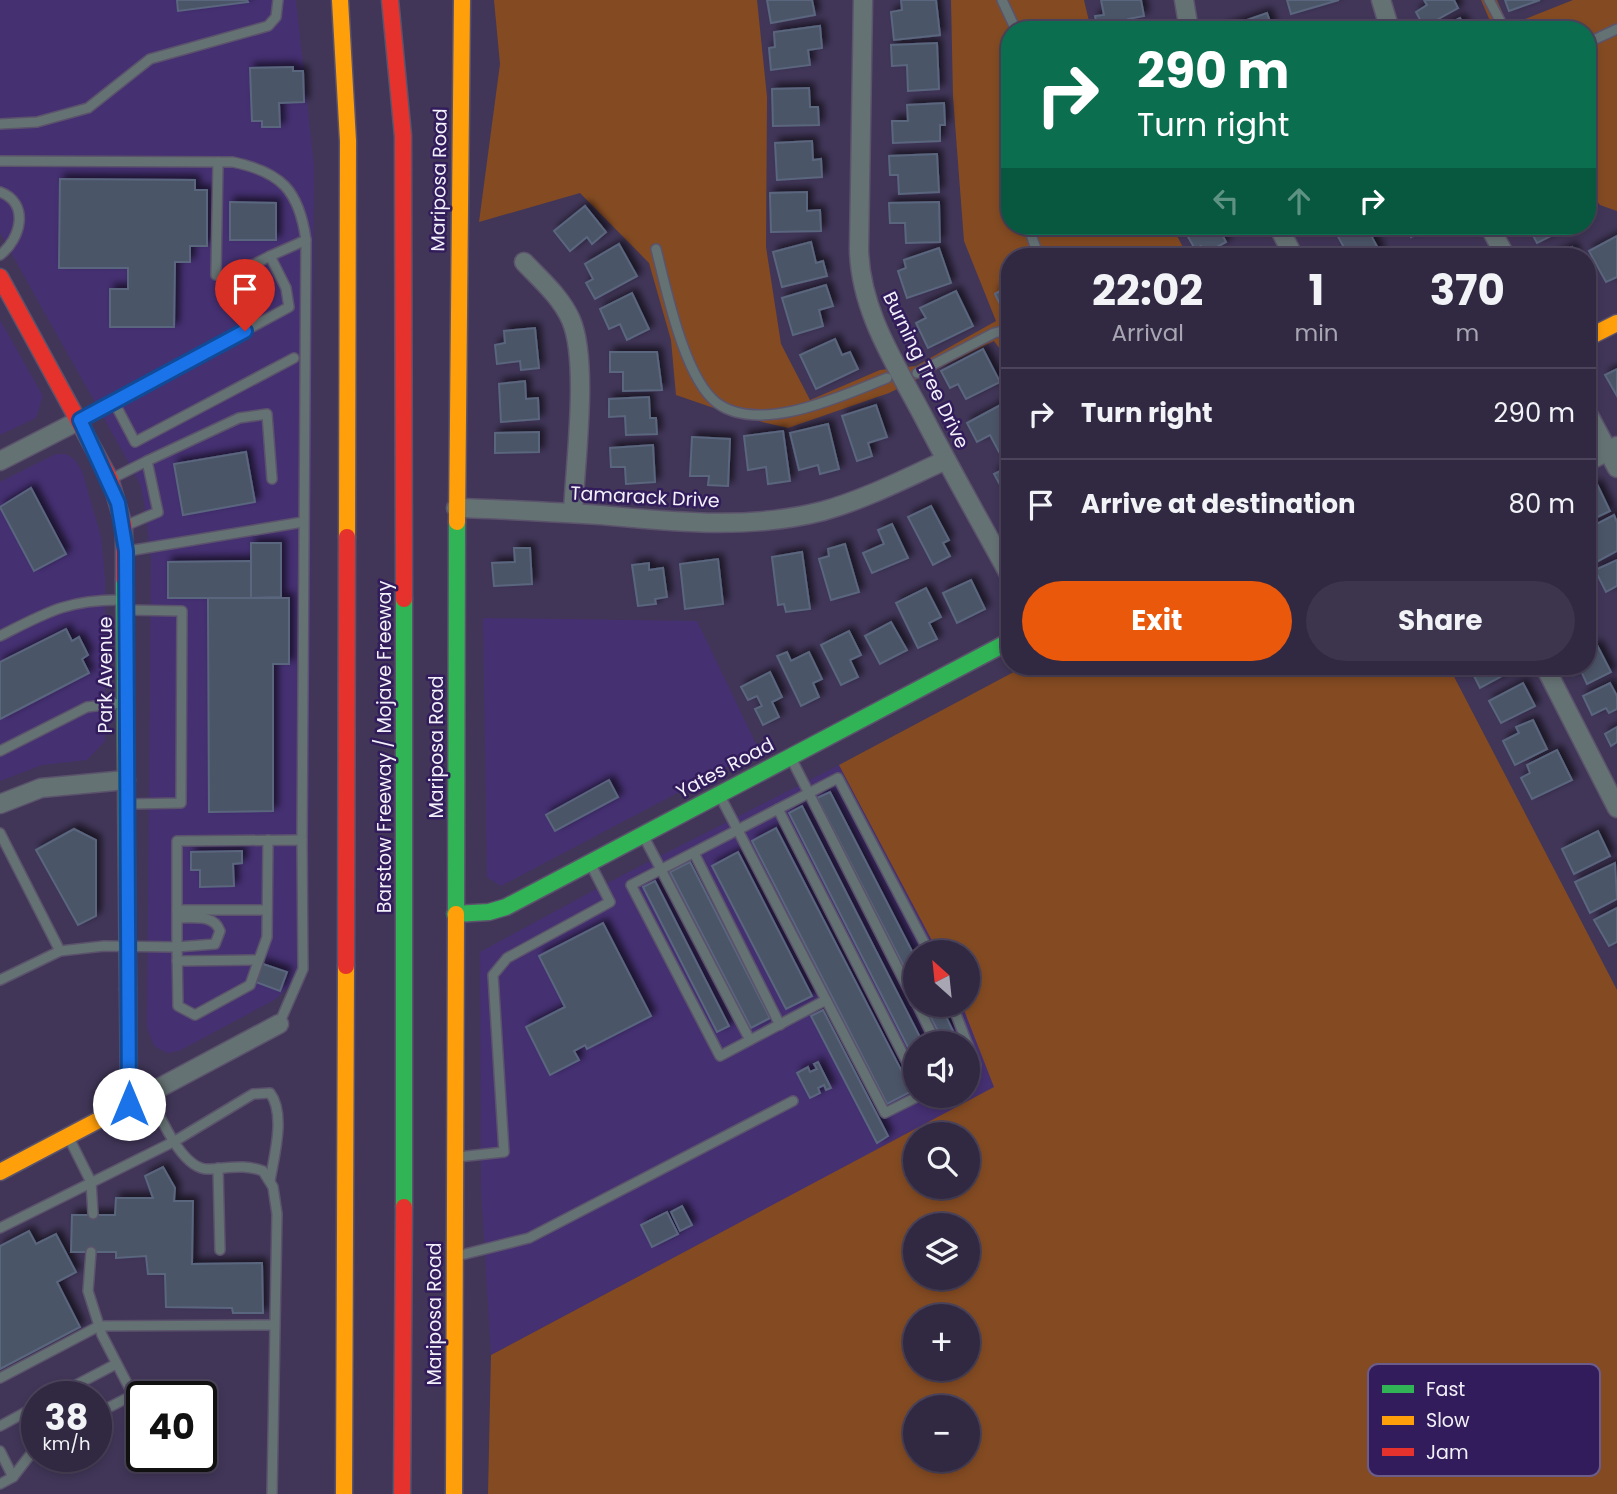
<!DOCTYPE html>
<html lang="en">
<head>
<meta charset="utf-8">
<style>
	:root { --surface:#312842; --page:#3d344d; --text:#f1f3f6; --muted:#a8a6b2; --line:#4c445b; --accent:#ea580c }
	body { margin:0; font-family:Poppins,sans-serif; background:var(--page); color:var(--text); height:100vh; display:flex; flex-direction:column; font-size:26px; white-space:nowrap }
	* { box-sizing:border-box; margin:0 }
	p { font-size:23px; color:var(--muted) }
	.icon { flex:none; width:38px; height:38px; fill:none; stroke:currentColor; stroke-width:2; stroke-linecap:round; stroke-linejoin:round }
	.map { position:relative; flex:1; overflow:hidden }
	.panel { position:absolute; left:1001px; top:248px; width:595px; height:427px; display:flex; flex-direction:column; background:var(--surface); border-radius:28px; box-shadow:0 4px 10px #0003,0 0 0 2px var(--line) }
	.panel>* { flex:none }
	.top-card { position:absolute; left:1001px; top:21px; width:595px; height:214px; border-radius:28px; box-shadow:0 4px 10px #0003,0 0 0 2px var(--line); background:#0b6e4f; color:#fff; overflow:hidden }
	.needle { width:46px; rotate:333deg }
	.controls { position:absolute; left:903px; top:940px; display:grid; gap:14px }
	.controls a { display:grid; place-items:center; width:77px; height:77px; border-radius:50%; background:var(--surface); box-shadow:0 4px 10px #0003,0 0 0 2px var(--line); font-size:35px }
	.speed { position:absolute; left:21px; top:1381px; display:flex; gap:14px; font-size:35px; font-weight:700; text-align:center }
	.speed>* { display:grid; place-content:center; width:91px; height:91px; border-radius:50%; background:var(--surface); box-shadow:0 4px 10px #0003,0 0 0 2px var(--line); line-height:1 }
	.speed small { font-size:18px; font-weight:400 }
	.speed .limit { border:4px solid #111; border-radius:10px; background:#fff; color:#111 }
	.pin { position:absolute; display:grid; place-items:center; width:60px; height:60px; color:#fff; margin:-72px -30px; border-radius:50% 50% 50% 0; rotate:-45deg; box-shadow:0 0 7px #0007 }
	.pin .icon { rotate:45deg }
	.me { position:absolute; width:77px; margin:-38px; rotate:0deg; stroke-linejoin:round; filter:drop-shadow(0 0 5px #0008) }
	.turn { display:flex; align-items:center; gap:24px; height:147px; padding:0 21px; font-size:32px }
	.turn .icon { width:91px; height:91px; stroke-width:2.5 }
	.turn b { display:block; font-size:49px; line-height:60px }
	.lanes { display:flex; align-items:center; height:66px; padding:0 21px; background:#0003; justify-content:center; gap:35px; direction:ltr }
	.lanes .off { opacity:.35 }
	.eta { display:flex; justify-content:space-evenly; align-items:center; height:119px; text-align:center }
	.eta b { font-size:42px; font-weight:700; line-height:49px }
	.action { display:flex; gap:14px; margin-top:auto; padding:14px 21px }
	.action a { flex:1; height:80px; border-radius:42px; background:var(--accent); color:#fff; font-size:28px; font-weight:700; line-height:80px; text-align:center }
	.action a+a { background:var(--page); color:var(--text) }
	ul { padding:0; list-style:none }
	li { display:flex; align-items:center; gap:21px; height:91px; padding:0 21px; border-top:2px solid var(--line) }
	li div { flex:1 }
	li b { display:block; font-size:26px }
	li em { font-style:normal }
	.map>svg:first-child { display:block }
	.built { fill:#453072; fill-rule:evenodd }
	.green { fill:#844b22; fill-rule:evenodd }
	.building { fill:#4b5467; stroke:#5a667e; stroke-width:2; filter:url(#shadow) }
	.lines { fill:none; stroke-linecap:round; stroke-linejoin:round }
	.lane-casing { stroke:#5b536c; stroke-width:12 }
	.street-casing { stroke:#5b536c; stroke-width:21 }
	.fast-casing { stroke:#5b536c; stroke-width:19 }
	.slow-casing { stroke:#5b536c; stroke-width:19 }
	.jam-casing { stroke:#5b536c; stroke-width:19 }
	.lane { stroke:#657273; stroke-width:9 }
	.street { stroke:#657273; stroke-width:18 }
	.fast { stroke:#30b455; stroke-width:16 }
	.slow { stroke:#ff9f0a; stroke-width:16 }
	.jam { stroke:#e5322d; stroke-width:16 }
	.route-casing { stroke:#114b97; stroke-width:18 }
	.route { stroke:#1a73e8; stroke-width:12 }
	.labels { text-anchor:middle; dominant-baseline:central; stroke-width:5; stroke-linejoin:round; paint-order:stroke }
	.street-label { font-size:19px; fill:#f2f1f9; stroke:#321c5b }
	.key { fill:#321c5b; stroke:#6c5c8a; stroke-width:2 }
	.key-label { font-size:19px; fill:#f2f1f9 }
</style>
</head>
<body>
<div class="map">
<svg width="1617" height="1494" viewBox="0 0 1617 1494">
	<defs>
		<filter id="shadow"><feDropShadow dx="4.5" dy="-4.5" stdDeviation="3.5" flood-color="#0009"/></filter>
	</defs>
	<rect width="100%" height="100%" fill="#413658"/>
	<g class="built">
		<path d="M0 0H296L314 166 308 969 276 999 179 1051 167 1053 154 1046 147 1027 151 557 144 503 140 484 125 456 0 233Z"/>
		<path d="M0 320 43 396 36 418 0 435Z"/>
		<path d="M56 454H66L75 460 82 471 101 537 105 578V741L87 760 42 765 0 781V482Z"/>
		<path d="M483 618 697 621 759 750 501 886 487 877Z"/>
		<path d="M839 765 938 952H915V1004L962 1005 995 1087 491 1355 481 1189 480 952 615 879ZM915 1043H968V1096H915Z"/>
	</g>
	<g class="green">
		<path d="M494 0H757L767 97 766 247 781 344 810 400 880 370 916 366 996 321 964 241 953 97 951 0H1084L1091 30H1010V226H1172L1188 257H1010V363L994 341 889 393 788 428 737 416 676 395 671 340 649 263 580 193 479 222 500 64Z"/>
		<path d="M1481 0H1497L1508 26 1573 0H1617V211L1600 205 1587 189V30H1494Z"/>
		<path d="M1023 667H1449L1617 990V1494H488L491 1355 994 1087 962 1005 968 1004V952H938L839 765ZM915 1134H968V1186H915ZM915 1225H968V1278H915ZM915 1316H968V1368H915ZM915 1407H968V1460H915Z"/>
	</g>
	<g class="building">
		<path d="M177 0H247L248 2 178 11Z"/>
		<path d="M767 0H812L815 15 771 23Z"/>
		<path d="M901 0H936L940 35 894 40 891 12 902 10Z"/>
		<path d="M1101 0H1141L1144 16 1128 19 1129 27 1098 30 1095 16 1104 15Z"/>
		<path d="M1287 0H1339L1291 14Z"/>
		<path d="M1424 0H1454L1458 8 1424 27 1416 12 1427 5Z"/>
		<path d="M1505 0H1540L1509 11Z"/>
		<path d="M1267 13 1273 30H1221V29Z"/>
		<path d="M1460 18 1467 30H1437Z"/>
		<path d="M820 26 822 48 808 50 810 65 771 70 769 48 775 47 774 32Z"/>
		<path d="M937 43 939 89 908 91 907 65 892 66 891 45Z"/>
		<path d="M293 67V71H303L304 102 279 103 280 127H262V121H252L250 68Z"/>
		<path d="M809 88 810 107H818L819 125 773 126 772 89Z"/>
		<path d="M944 103 945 125H940V141L893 143 892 121H908L907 105Z"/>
		<path d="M812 141 813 160 821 159 822 177 777 180 775 143Z"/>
		<path d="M937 154 939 192 899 194 898 175H890L889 156Z"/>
		<path d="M60 179 195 180V190H207V246H190V262H175L174 327H110V289H128V268H59Z"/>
		<path d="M807 192V211L820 210 821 231 771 232 770 193Z"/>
		<path d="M230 202 276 203V240H230Z"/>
		<path d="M939 202 940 242 906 243 905 223H890L889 203Z"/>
		<path d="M585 206 606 232 592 244 587 237 570 251 554 231Z"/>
		<path d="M1190 226H1236L1237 227 1222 234 1226 242 1206 253 1201 246 1195 249 1187 235 1193 231Z"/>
		<path d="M1349 226H1366L1380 252 1370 257H1335L1346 251 1336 233Z"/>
		<path d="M1406 226H1429L1430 227 1411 237Z"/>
		<path d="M1528 226H1568L1569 227 1537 243Z"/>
		<path d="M1617 236V277L1606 282 1589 251Z"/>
		<path d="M811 242 816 263 823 261 827 276 782 287 773 252Z"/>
		<path d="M619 244 637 276 595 299 586 283 593 279 585 264Z"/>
		<path d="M1572 247 1577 257H1554L1553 256Z"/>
		<path d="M939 248 951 283 907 298 898 271 906 268 904 260Z"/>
		<path d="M826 285 833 306 819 310 823 326 793 335 782 298Z"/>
		<path d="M1009 286 1010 298 1000 304 995 294Z"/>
		<path d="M956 291 973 326 928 348 916 323 926 318 920 308Z"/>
		<path d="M632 293 649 329 627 340 620 324 609 329 600 309Z"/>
		<path d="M535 328 539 368 521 370 520 361 497 364 495 345 505 343 504 331Z"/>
		<path d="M835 339 842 355 850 352 858 369 816 389 800 355Z"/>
		<path d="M983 349 1000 382 966 399 958 384 950 388 941 371Z"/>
		<path d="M610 352H657L662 390 623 391V372H610Z"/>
		<path d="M1617 369V396L1605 375Z"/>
		<path d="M525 381 526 399 538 398 539 419 501 422 499 384Z"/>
		<path d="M649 397 650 418H656L657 434 626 435 625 416 609 417V399Z"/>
		<path d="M1008 401 1010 446 999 452 990 435 977 442 967 423Z"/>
		<path d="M876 405 887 437 868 443 872 456 857 461 842 416Z"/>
		<path d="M828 424 839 469 820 474 818 465 799 470 790 433Z"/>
		<path d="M783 431 790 481 768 484 766 467 748 470 744 436Z"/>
		<path d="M539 432V452L495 453V433Z"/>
		<path d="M692 437 730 439 728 486 708 485 709 476H690Z"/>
		<path d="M653 445 655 482 626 484 625 467H611L610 448Z"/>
		<path d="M246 452 255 502 183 515 174 464Z"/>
		<path d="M1010 466V489L1004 492 994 474Z"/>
		<path d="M1597 484 1610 511 1587 522V489Z"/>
		<path d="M31 488 66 554 34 571 0 507Z"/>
		<path d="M931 506 949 540 943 543 950 556 933 565 908 517Z"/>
		<path d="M1614 515 1617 522V551L1587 567V529Z"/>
		<path d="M892 524 908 558 872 573 863 553 884 544 878 530Z"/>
		<path d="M251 543H281V597L251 598Z"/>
		<path d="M845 544 859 592 831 600 819 559 829 556 828 549Z"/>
		<path d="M514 548H530L532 584 494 586 492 563 515 562Z"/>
		<path d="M802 552 810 609 786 612 784 604 778 605 772 557Z"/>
		<path d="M718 559 723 604 685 609 680 564Z"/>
		<path d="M1617 560V586L1606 592 1595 570Z"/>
		<path d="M251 561V598H168V562Z"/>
		<path d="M649 563V570L663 568 667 597 655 599 656 604 638 606 632 565Z"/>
		<path d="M971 580 985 609 957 623 943 593Z"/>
		<path d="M926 588 941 617 929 623 937 639 918 648 896 603Z"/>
		<path d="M208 598H289V664H273V811L209 812Z"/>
		<path d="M891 622 907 650 880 664 865 636Z"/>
		<path d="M66 629 72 641 79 637 88 655 82 659 89 673 0 719V662Z"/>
		<path d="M849 631 861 655 850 660 858 677 841 685 821 645Z"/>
		<path d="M1597 645 1611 672 1587 684 1581 671 1574 675 1570 667H1587V650Z"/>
		<path d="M787 652 791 661 809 652 822 679 813 683 819 697 801 706 777 656Z"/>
		<path d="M1472 667H1517V668L1480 688 1470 668Z"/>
		<path d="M770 672 782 697 772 702 779 717 763 725 755 709 762 706 757 696 748 700 741 687Z"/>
		<path d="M1523 683 1535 706 1501 723 1489 701Z"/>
		<path d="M1610 683 1617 696V709L1609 713 1606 708 1592 715 1583 696Z"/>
		<path d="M1533 720 1547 749 1515 765 1503 741 1519 733 1516 727Z"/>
		<path d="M1617 727V742L1611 746 1605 734Z"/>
		<path d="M1557 750 1572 780 1532 799 1521 778 1530 773 1527 765Z"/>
		<path d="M609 780 618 797 555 831 546 815Z"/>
		<path d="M830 792 915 957V988L817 798Z"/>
		<path d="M802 806 923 1043H915V1061L789 813Z"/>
		<path d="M776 828 912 1091 887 1104 752 841Z"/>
		<path d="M74 829 96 840V916L78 925 36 850Z"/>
		<path d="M1598 831 1610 856 1574 874 1562 849Z"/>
		<path d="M242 851V863L233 864 234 886 200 887V870H191V852Z"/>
		<path d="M738 852 812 996 786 1009 712 866Z"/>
		<path d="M690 862 770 1018 751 1028 670 872Z"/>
		<path d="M1615 863 1617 899 1590 913 1575 882Z"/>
		<path d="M655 881 729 1026 717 1032 643 887Z"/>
		<path d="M1617 908V942L1609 946 1594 920Z"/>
		<path d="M603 923 651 1016 587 1049 585 1045 574 1051 579 1060 550 1075 526 1027 565 1007 539 956Z"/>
		<path d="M260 963 287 972 280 991 253 981Z"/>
		<path d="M924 1004H940L953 1031 941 1037Z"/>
		<path d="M823 1010 888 1136 877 1143 811 1016Z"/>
		<path d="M818 1062 831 1088 826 1090 824 1085 818 1088 820 1093 810 1098 797 1073 808 1067 810 1072 817 1069 814 1064Z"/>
		<path d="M163 1167 175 1188 174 1201H193L192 1264 262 1263 263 1313H233L232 1308 166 1307 165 1274H148L146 1256 116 1258V1252H71L72 1215H115L116 1198H153L145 1176Z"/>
		<path d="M682 1206 692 1225 680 1231 671 1212Z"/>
		<path d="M667 1212 678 1234 652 1247 641 1225Z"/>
		<path d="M29 1231 36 1244 56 1234 76 1272 57 1282 80 1327 0 1369V1246Z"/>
	</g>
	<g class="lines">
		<defs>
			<g id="lane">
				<path d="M1002 0 1016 30"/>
				<path d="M1489 0 1505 30"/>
				<path d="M1587 43 1617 29"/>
				<path d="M0 124 37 122 88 108 150 59 268 26 276 17 278 0"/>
				<path d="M0 161 233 162C281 172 299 190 306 240L302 840"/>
				<path d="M218 162 216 275 226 279 270 256"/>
				<path d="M0 192C30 203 21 239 0 255"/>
				<path d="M1028 226 1039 257"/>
				<path d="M656 249C666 288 684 378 717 403 760 435 844 395 887 378"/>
				<path d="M917 373 994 333 1010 329"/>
				<path d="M114 402 135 442 294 358"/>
				<path d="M81 419 289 307 286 288 270 256 306 240"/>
				<path d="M147 461 239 418 267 414 272 479"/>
				<path d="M111 479 147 461 158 512 127 525"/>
				<path d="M128 551 303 522"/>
				<path d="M128 610 182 611 181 803 129 804"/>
				<path d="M0 636C47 612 69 599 123 600"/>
				<path d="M0 751 87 707 121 703"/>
				<path d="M792 760 915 1002"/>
				<path d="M720 796 885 1113 919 1096"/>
				<path d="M778 809 915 1078"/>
				<path d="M0 833 60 951"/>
				<path d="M644 837 750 1040"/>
				<path d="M694 853 780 1025"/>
				<path d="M177 910H267"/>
				<path d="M178 918C194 918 214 914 220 931L215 944 177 947 178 1006 195 1015 250 985 267 937 268 840"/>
				<path d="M177 961 258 960"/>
				<path d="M0 980 60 951 104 946 177 947V841L302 840 303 969 279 1024"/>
				<path d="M826 1000 720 1056 631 885 838 778 929 952"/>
				<path d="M917 1004 936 1043"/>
				<path d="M952 1004 967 1043"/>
				<path d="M968 1045 976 1065 968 1070"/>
				<path d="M148 1093C160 1115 182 1172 210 1169 230 1168 244 1164 263 1171L273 1187 277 1214 272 1494"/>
				<path d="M70 1140 91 1182 93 1214"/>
				<path d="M458 1157 504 1152 493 975 507 958 610 902 591 865"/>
				<path d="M218 1168 220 1250"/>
				<path d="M0 1228 175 1141 253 1094 270 1093C286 1114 274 1156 270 1181"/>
				<path d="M91 1252 88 1291 102 1335 133 1395 96 1414"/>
				<path d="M457 1256 529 1238 793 1101"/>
				<path d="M0 1378 99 1326 273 1325"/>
				<path d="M55 1396 116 1364"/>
				<path d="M0 1426 37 1406"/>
				<path d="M0 1451 13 1477"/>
				<path d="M0 1484 13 1477 37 1446"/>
			</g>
			<g id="street">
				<path d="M863 0 859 249C860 310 895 363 923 416 951 470 981 523 1010 576"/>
				<path d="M1184 0 1189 30"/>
				<path d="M1381 0 1390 30"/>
				<path d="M1278 226 1294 257"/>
				<path d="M1489 226 1506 257"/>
				<path d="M524 262C541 280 561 297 571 320 589 362 575 464 573 513"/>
				<path d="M1587 412 1617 468"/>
				<path d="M0 461 80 420"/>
				<path d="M1587 462 1617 446"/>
				<path d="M456 508C504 509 552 512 600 515 675 522 750 530 823 511 866 499 906 478 946 460"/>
				<path d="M1545 667 1617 808"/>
				<path d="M0 804 41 788 126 780"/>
				<path d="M129 1104 279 1024"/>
			</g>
			<g id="fast">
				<path d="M124 579 128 989"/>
				<path d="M455 914 489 912 506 907 1010 641"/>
				<path d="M456 914 457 522"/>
				<path d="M404 1207V599"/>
			</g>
			<g id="slow">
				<path d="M340 0 348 141 347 537"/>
				<path d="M1587 338 1617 323"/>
				<path d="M457 522 462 0"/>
				<path d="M0 1172 129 1104 128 989"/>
				<path d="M344 1494 346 966"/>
				<path d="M454 1494 456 914"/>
			</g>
			<g id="jam">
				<path d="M390 0 403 136 404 599"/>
				<path d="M0 277 110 479 124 526V579"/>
				<path d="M346 966 347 537"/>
				<path d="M402 1494 404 1207"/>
			</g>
		</defs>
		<use href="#lane" class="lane-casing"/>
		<use href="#street" class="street-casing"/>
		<use href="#fast" class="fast-casing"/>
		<use href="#slow" class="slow-casing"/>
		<use href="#jam" class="jam-casing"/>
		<use href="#lane" class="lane"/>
		<use href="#street" class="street"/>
		<use href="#fast" class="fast"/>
		<use href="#slow" class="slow"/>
		<use href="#jam" class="jam"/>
	</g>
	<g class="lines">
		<defs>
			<path id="route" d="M129 1104 126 551 118 503 80 420 245 331"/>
		</defs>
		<use href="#route" class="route-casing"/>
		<use href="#route" class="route"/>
	</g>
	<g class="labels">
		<g class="street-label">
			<text transform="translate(439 180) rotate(-89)">Mariposa Road</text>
			<text transform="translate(926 370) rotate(64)">Burning Tree Drive</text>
			<text transform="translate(645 497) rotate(3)">Tamarack Drive</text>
			<text transform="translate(105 675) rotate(-90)">Park Avenue</text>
			<text transform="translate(384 747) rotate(-90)">Barstow Freeway / Mojave Freeway</text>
			<text transform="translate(436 747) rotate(-90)">Mariposa Road</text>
			<text transform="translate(725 768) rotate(-28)">Yates Road</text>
			<text transform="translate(434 1314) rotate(-90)">Mariposa Road</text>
		</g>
	</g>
	<rect x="1368" y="1364" width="232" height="112" rx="10" class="key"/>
	<rect x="1382" y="1385" width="32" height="8" fill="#30b455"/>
	<rect x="1382" y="1416" width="32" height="9" fill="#ff9f0a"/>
	<rect x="1382" y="1448" width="32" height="8" fill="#e5322d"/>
	<g class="key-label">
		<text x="1426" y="1396">Fast</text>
		<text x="1426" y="1427">Slow</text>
		<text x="1426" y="1459">Jam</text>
	</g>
</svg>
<div class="controls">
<a><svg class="needle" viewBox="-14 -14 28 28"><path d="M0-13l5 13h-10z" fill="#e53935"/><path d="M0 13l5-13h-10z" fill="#a8a6b2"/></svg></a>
<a><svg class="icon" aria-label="sound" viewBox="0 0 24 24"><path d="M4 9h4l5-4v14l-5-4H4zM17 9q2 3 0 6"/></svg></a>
<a><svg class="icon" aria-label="search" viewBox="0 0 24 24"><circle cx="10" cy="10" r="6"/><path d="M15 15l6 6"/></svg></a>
<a><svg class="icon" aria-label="layers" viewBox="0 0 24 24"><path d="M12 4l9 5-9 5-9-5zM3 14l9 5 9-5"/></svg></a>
<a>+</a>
<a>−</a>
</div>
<div class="speed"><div>38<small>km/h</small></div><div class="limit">40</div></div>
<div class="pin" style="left:245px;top:331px;background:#d93025"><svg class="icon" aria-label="arrive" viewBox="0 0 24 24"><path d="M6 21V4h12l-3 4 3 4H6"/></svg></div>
<svg class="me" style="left:129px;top:1104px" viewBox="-20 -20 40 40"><circle r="19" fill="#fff"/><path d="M0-13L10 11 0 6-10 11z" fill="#1a73e8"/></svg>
<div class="top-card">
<div class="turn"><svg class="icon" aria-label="right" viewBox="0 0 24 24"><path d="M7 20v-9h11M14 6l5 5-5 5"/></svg><div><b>290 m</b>Turn right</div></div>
<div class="lanes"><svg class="icon off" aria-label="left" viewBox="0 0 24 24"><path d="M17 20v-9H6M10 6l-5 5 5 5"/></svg><svg class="icon off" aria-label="ahead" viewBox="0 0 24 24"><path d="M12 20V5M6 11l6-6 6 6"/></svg><svg class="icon" aria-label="right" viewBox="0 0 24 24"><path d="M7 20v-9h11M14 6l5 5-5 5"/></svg></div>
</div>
<section class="panel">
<div class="eta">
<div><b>22:02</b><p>Arrival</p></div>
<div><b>1</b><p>min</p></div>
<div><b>370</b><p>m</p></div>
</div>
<ul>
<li><svg class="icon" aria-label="right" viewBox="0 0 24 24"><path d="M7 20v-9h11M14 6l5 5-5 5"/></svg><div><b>Turn right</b></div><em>290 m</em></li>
<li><svg class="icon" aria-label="arrive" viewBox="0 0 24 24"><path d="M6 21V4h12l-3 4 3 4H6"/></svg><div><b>Arrive at destination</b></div><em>80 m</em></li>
</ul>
<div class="action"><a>Exit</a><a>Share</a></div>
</section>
</div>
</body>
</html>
